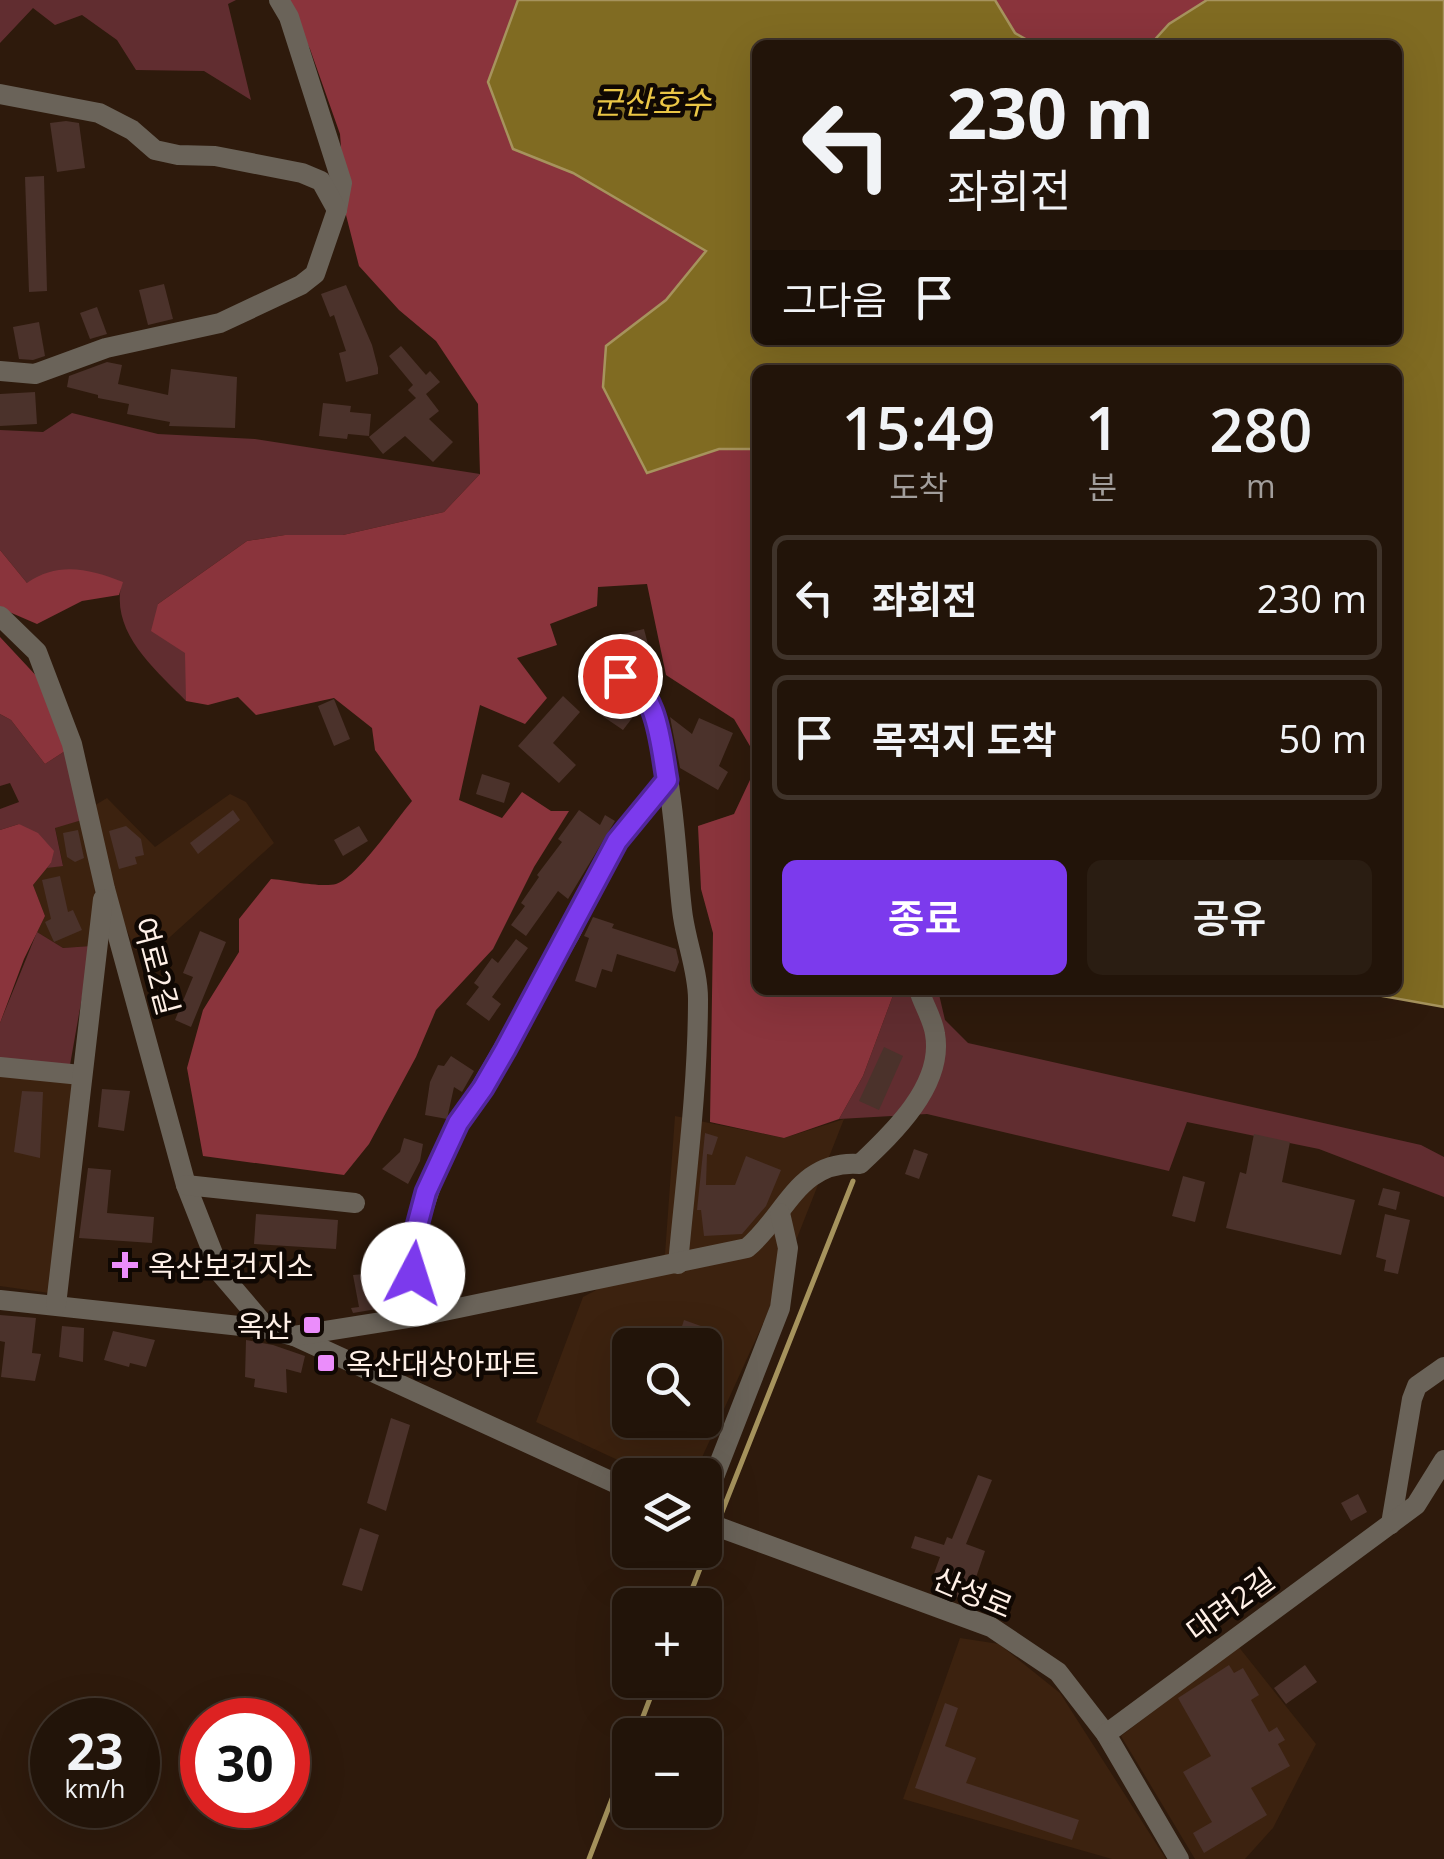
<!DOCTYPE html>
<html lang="ko">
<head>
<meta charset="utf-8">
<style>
	:root { --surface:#221409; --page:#2a1d12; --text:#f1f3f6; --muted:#a29e9c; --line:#3f332a; --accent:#7c3aed }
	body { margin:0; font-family:"Open Sans","Noto Sans KR",sans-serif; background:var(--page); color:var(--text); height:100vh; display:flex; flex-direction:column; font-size:38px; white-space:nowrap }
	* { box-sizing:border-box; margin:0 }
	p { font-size:32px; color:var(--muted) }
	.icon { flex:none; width:55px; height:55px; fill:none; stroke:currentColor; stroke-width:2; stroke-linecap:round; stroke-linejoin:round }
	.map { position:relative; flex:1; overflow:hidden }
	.side { position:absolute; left:752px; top:365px; width:650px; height:630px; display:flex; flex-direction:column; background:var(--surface); border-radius:15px; box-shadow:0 10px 40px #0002,0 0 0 2px var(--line) }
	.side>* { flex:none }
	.banner { position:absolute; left:752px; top:40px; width:650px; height:305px; border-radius:15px; box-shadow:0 10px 40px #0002,0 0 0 2px var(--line); background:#221409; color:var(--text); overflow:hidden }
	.fabs { position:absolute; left:612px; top:1328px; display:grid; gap:20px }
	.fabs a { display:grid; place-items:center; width:110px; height:110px; border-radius:15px; background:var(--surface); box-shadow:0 10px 40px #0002,0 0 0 2px var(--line); font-size:50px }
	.speed { position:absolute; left:30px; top:1698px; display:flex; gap:20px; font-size:50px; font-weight:700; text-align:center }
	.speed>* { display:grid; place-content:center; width:130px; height:130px; border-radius:50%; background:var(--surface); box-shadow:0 10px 40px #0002,0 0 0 2px var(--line); line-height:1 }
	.speed small { font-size:25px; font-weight:400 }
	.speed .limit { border:15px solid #d22; background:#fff; color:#111 }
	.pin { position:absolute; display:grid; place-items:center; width:85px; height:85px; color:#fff; margin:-42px; border:5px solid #fff; border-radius:50%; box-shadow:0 2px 10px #0007 }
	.me { position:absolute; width:110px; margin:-55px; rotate:5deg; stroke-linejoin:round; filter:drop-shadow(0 0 8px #0008) }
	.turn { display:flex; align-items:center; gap:35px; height:210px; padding:0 30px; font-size:45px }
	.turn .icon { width:130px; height:130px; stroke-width:2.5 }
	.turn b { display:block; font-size:70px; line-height:85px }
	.then { display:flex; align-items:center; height:95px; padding:0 30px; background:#0003; gap:20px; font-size:38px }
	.eta { display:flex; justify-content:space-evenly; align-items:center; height:170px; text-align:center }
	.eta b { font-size:60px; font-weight:600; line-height:70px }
	.cta { display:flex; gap:20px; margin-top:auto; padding:20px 30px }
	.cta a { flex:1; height:115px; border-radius:15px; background:var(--accent); color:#fff; font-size:40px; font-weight:600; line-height:115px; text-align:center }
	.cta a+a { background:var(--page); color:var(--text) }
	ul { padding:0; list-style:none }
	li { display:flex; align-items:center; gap:30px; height:125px; margin:0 20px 15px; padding:0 10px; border:5px solid var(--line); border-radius:15px }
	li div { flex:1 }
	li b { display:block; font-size:38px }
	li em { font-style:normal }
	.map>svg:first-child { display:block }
	.built { fill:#3c220f; fill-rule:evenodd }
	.green { fill:#612d30 }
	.forest { fill:#8a343c }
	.water { fill:#806b22; stroke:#a6935d; stroke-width:2.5 }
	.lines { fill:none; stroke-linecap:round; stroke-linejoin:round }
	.stream { stroke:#a6935d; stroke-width:5 }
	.building { fill:#4b322b }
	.minor { stroke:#6a6359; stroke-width:20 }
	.route-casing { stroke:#51269a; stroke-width:25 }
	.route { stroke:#7c3aed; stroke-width:18 }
	.poi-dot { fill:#eb8dfb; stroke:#100803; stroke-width:4 }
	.labels { text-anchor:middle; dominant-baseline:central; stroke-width:9; stroke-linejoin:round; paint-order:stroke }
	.street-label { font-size:30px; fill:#fff0e7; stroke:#100803 }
	.poi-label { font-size:30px; fill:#fff0e7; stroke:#100803; text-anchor:start }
	.water-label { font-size:32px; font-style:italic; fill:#ebc646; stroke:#100803 }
</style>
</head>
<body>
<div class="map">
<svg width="1444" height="1859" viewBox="0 0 1444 1859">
	<rect width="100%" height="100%" fill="#2e1a0c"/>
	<g class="built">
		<path d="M230 794 246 802 274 843 160 946 135 950 116 903 92 807 107 798 155 847Z"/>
		<path d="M82 820 95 889 91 946 63 948 37 932 45 916 33 885 47 868 63 865 55 827Z"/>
		<path d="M0 1074 74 1081 49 1293 0 1286Z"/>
		<path d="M675 1116 784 1138 844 1119 765 1319 694 1475H650L536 1422 583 1297 665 1254ZM630 1345H705V1420H630Z"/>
		<path d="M960 1638 999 1644 1060 1693 1166 1859H1112L903 1799Z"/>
		<path d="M1238 1646 1316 1744 1273 1828 1245 1859H1195L1121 1736Z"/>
	</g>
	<g class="green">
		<path d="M0 0H236L228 4 251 100 204 71 136 70 117 40 82 15 55 25 33 8 0 43Z"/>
		<path d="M72 413 158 434 255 439 480 474 444 512 343 535H285L247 541 158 604 186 653V701C155 669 109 632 122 582L27 583 0 550V430L43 432Z"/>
		<path d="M0 714 11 720 45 764 65 751 82 820 55 828 63 866 47 868 51 863 19 824 0 830V809L19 802 10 783 0 786Z"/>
		<path d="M37 932 63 948 91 946 70 1065 0 1061V1023Z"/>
		<path d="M895 990H938L945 1020 968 1043 1421 1145 1444 1157V1197L1319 1149 1187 1122 1169 1171 927 1114 839 1119 863 1076Z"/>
	</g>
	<g class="forest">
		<path d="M285 0H518L488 82 513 149 573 173 706 251 666 300 606 346 647 472 719 449H757V758L734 719 666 675 647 584 598 587 597 606 550 624 557 645 517 658 547 698 525 724 480 705 459 800 502 818 522 792 551 811H569L534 867 493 949 436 1010 416 1057 369 1144 344 1175 203 1156 187 1068 203 1010 239 952V919L271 879C286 880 322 888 336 884 357 878 395 821 412 801L375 750 372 728 334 698 256 715 238 697 208 705 186 701 185 653 151 631 158 604 247 541 285 535H343L444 512 480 474 478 404 436 341 399 310 359 266 346 215 340 134 310 49Z"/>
		<path d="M995 0H1207L1169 24 1150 45H1036L1015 33Z"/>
		<path d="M0 550 27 583C58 561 90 569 123 582L119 595 82 601 37 624 0 608Z"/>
		<path d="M0 637 42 682 65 751 45 764 11 720 0 714Z"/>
		<path d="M757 765 758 990H895L863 1076 839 1119 784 1138 710 1122 713 933 701 889 698 826 734 814Z"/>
		<path d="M19 824 38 833 54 851 51 863 33 885 45 916 24 959 0 1023V830Z"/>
	</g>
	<path class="water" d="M518 0H995L1015 33 1036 45H758V340H1398V45H1150L1169 24 1207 0H1444V1007L1349 990H1398V370H758L757 449H719L647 473 603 387 606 346 666 300 706 251 573 173 513 149 488 82Z"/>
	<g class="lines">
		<g class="stream">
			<path d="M718 1522 853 1181"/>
			<path d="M686 1605 714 1532"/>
			<path d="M636 1735 657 1680"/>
			<path d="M589 1859 630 1752"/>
		</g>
	</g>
	<g class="building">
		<path d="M66 121 79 123 85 168 57 172 50 123Z"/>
		<path d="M44 176 47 291 29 292 25 177Z"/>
		<path d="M164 284 173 319 148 325 139 290Z"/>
		<path d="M346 285 372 345 378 368V374L346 382 339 353 346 351 334 315 330 317 321 294Z"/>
		<path d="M97 307 107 334 90 339 80 313Z"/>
		<path d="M39 322 45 356 33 360 19 359 13 327Z"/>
		<path d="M401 346 426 375 430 371 440 382 426 394 439 411 429 419 453 442 433 462 405 436 383 454 369 437 416 398 408 390 413 385 389 356Z"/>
		<path d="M107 362 122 365 118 384 168 395 171 369 237 377 235 428 169 426 170 422 127 414 129 404 98 398V395L67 387 69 376Z"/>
		<path d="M35 392 37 424 0 426V394Z"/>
		<path d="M323 403 351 406 350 412 371 414 369 436 348 434 347 439 319 436Z"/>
		<path d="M644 629 651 656 616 663 610 637Z"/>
		<path d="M619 692 627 698 623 703 636 713 623 730 598 713 611 695Z"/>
		<path d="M563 696 580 712 553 743 576 765 559 783 518 746Z"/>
		<path d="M334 699 350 739 334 746 318 706Z"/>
		<path d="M670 717 692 734 699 718 733 733 719 766 728 772 718 790 680 768Z"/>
		<path d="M482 774 510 783 504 803 476 794Z"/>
		<path d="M233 810 240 820 198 854 190 843Z"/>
		<path d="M579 810 600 825 605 815 615 821 568 899 558 891 526 936 511 925 525 906 521 903 539 877 537 875 562 842 558 839Z"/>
		<path d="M126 826 141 839 144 855 135 857 137 864 119 869 109 831Z"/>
		<path d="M359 826 368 841 343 856 334 840Z"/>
		<path d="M78 830 84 858 75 862 67 857 63 833Z"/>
		<path d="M60 876 68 912 73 910 82 930 54 942 45 922 51 919 42 880Z"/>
		<path d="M593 917 614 924 612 928 676 949 679 962 675 972 617 954 612 972 602 969 596 988 575 981 589 938 584 936Z"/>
		<path d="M200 931 226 942 191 1027 175 1020 193 977 183 973Z"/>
		<path d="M516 939 528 948 492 997 501 1004 489 1021 466 1004 479 987 474 983 492 958 498 963Z"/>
		<path d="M884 1047 903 1056 879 1110 859 1101Z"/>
		<path d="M451 1056 474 1071 462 1092 454 1087 447 1119 425 1115 430 1082 438 1065 444 1066Z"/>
		<path d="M102 1089 130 1091 124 1131 98 1127Z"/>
		<path d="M22 1091 43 1092 40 1158 14 1152Z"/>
		<path d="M705 1133 718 1137 712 1155 707 1154 706 1185H735L746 1156 781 1170 766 1206 742 1234 704 1236 701 1210H697Z"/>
		<path d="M1254 1134 1290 1142 1282 1182 1355 1200 1341 1255 1226 1228 1240 1172 1246 1174Z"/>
		<path d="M404 1138 423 1144 420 1161 408 1184 382 1169 400 1152Z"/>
		<path d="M914 1149 928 1154 919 1179 905 1174Z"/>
		<path d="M88 1168 111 1170 107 1213 154 1217 152 1243 79 1238Z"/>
		<path d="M1183 1176 1205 1182 1195 1222 1172 1216Z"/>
		<path d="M1383 1188 1400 1192 1396 1210 1378 1205Z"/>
		<path d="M256 1214 338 1220 336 1249 254 1244Z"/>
		<path d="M1385 1214 1410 1220 1398 1274 1384 1271 1386 1260 1376 1257Z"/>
		<path d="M375 1273 377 1309 353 1313 351 1308 359 1307 353 1275Z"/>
		<path d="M0 1315 36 1318 32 1353 41 1354 35 1381 1 1377 5 1342 0 1341Z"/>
		<path d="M684 1320 712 1330 708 1345H676Z"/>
		<path d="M62 1326 84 1328 83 1362 59 1357Z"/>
		<path d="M113 1331 155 1340 146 1367 130 1363 129 1367 104 1360Z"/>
		<path d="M246 1340 273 1345 305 1356 301 1373 286 1369 287 1393 254 1387 255 1379 245 1377Z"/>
		<path d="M391 1418 410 1425 386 1511 367 1503Z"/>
		<path d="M978 1475 992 1480 966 1544 985 1551 968 1601 934 1590 937 1580 932 1579 940 1557 911 1548 915 1536 944 1545 947 1537 952 1539Z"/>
		<path d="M1358 1494 1367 1512 1351 1521 1341 1503Z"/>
		<path d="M360 1528 379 1535 362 1591 342 1585Z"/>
		<path d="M1229 1665 1234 1673 1243 1668 1259 1695 1251 1700 1269 1732 1277 1727 1285 1740 1278 1744 1290 1766 1251 1788 1267 1815 1204 1853 1193 1833 1212 1822 1183 1772 1211 1756 1178 1698Z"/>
		<path d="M1305 1665 1317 1682 1286 1704 1274 1688Z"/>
		<path d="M945 1703 958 1708 945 1746 976 1758 966 1783 1079 1820 1072 1840 915 1788Z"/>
	</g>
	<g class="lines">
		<g class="minor">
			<path d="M279 0 289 17 342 183 337 210"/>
			<path d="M0 94 99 113 132 130 155 150 178 155 215 156 302 173 321 181 337 210 315 274 301 285 220 323 106 348 35 374 0 371"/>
			<path d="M0 616 37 652 72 744 105 889 186 1185 221 1274 268 1329"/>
			<path d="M595 694 602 684 620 676C674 690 675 868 683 917 687 944 698 972 698 999 698 1087 686 1176 678 1264"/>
			<path d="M0 1067 81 1075"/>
			<path d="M186 1185 355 1203"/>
			<path d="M0 1300 268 1329 294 1336 630 1490"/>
			<path d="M56 1305 103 899"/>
			<path d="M420 1316 413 1274 414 1237 441 1156 570 934 601 869 617 841 667 780"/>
			<path d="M294 1336 420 1316 747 1248C786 1216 798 1159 860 1164 893 1133 944 1085 935 1034 933 1019 923 1004 919 990"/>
			<path d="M705 1500 780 1308 788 1248 780 1213"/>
			<path d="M705 1522 991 1627 1058 1672 1106 1734 1179 1859"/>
			<path d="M1391 1524 1412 1399 1417 1386 1444 1367"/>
			<path d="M1106 1734 1416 1505 1444 1460"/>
		</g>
	</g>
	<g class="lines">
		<defs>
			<path id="route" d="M413 1274 414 1237 426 1192 458 1123 483 1088 505 1050 617 841 667 780C661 747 658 686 620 676"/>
		</defs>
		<use href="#route" class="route-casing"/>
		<use href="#route" class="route"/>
	</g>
	<g class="poi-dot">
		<path d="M120 1250h10v10h10v10h-10v10h-10v-10h-10v-10h10z"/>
		<rect x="302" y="1315" width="20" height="20" rx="5"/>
		<rect x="316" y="1353" width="20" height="20" rx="5"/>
	</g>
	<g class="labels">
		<g class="street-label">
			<text transform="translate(157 966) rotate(75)">여로2길</text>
			<text transform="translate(973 1592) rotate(23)">산성로</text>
			<text transform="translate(1230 1604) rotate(-36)">대려2길</text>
		</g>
		<g class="poi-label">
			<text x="148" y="1265">옥산보건지소</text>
			<text x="292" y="1325" text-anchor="end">옥산</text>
			<text x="346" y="1363">옥산대상아파트</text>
		</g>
		<g class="water-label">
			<text x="652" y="101">군산호수</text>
		</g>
	</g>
</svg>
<div class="fabs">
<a><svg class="icon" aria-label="search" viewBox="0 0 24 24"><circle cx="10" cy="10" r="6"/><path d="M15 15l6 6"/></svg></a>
<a><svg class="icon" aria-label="layers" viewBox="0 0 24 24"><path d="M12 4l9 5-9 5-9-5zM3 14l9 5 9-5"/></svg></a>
<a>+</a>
<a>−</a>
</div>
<div class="speed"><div>23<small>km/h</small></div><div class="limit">30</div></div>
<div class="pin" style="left:620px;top:676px;background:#d93025"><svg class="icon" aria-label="arrive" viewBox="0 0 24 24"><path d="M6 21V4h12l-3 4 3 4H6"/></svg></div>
<svg class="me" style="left:413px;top:1274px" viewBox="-20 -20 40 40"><circle r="19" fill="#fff"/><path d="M0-13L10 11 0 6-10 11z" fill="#7c3aed"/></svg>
<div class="banner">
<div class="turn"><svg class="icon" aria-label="left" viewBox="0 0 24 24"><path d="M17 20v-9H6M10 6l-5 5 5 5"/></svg><div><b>230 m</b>좌회전</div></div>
<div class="then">그다음<svg class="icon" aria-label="arrive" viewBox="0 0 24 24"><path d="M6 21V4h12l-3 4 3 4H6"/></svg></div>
</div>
<section class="side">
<div class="eta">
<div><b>15:49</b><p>도착</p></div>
<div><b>1</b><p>분</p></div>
<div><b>280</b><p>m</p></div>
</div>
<ul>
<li><svg class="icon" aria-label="left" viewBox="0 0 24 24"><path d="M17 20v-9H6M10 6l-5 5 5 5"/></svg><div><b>좌회전</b></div><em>230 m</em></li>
<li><svg class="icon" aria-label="arrive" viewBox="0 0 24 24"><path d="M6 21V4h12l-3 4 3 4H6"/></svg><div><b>목적지 도착</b></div><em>50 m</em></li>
</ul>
<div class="cta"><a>종료</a><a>공유</a></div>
</section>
</div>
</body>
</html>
